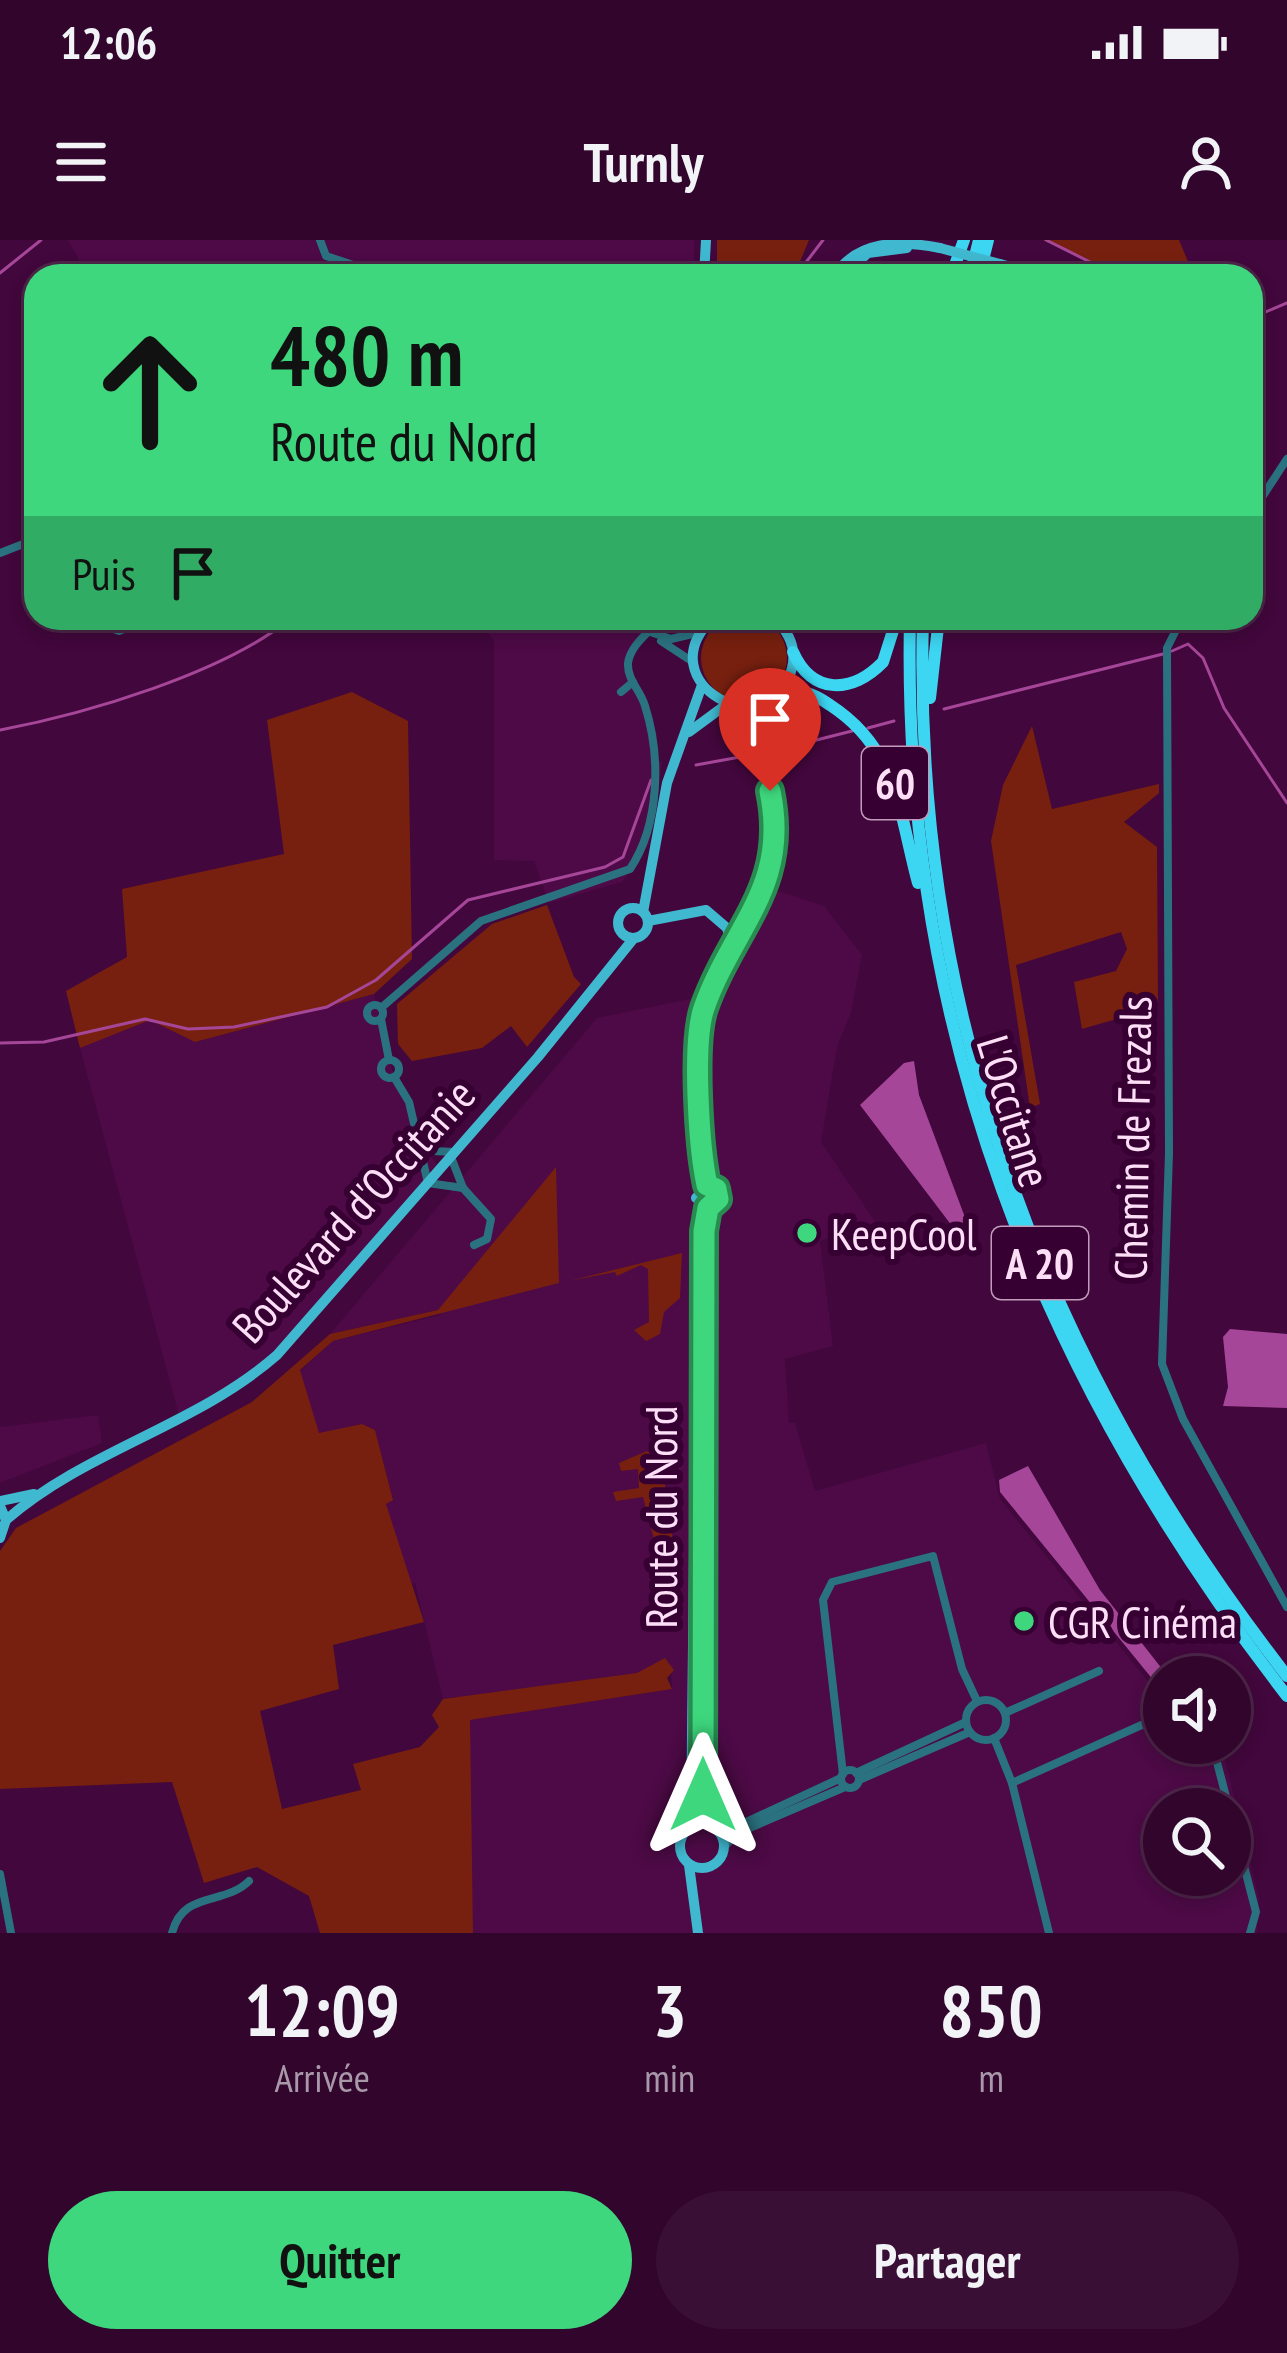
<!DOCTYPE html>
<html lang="fr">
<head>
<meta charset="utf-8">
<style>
	:root { --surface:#32052d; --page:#3a0f35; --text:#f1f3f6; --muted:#a899aa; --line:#4d2649; --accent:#3ed77d }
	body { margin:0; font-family:"PT Sans Narrow",sans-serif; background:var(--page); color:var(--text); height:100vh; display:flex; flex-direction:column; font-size:45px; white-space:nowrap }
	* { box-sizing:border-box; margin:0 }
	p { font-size:39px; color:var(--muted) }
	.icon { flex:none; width:66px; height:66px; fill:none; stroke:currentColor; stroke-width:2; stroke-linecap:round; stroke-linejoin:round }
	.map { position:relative; height:1693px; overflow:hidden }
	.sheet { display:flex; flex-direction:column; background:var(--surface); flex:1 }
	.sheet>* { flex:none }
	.hud { position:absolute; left:24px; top:24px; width:1239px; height:366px; border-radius:36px; box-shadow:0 6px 18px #0003,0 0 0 3px var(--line); background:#3ed77d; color:#111; overflow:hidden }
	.controls { position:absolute; left:1143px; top:1416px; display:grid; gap:24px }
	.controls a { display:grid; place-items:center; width:108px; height:108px; border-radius:50%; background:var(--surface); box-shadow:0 6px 18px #0003,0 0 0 3px var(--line); font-size:60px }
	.pin { position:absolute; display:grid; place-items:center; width:102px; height:102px; color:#fff; margin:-123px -51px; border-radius:50% 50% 50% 0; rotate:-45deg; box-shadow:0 0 12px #0007 }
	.pin .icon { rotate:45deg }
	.me { position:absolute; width:132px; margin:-66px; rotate:0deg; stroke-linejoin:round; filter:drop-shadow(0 0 9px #0008) }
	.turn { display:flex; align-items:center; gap:42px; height:252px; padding:0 48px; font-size:54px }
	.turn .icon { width:156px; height:156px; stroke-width:2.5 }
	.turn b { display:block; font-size:84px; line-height:102px }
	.then { display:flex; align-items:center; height:114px; padding:0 48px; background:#0003; gap:24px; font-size:45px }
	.eta { display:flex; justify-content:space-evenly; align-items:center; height:204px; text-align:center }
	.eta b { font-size:72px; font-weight:700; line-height:84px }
	.primary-button { display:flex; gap:24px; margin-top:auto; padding:24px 48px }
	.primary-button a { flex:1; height:138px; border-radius:72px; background:var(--accent); color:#111; font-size:48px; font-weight:700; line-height:138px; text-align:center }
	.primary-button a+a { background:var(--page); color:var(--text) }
	.status { display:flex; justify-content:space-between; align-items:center; height:84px; padding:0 60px; background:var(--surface); direction:ltr }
	.status svg { height:33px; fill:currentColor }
	header { display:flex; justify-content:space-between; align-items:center; height:156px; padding:0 48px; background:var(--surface); font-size:54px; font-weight:700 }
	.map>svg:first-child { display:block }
	.built { fill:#4d0a46; fill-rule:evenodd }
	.green { fill:#78200f }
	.water { fill:#a54698 }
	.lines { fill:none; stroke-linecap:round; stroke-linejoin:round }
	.stream { stroke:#a54698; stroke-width:3 }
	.minor { stroke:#2b7280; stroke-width:8 }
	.major { stroke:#40b9d0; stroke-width:10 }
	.highway { stroke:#3cd6f2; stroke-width:12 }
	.major-bridge { stroke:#40b9d0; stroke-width:10 }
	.route-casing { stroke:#288c51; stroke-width:30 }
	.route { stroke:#3ed77d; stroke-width:21 }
	.poi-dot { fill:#3ed77d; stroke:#370032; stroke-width:4.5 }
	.labels { text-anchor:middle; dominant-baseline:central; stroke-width:12; stroke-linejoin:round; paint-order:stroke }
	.shield { fill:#370032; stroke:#c19cbb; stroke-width:3 }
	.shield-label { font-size:42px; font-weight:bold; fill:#fcdff6 }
	.street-label { font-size:45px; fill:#fcdff6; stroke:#370032 }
	.poi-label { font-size:45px; fill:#fcdff6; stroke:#370032; text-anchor:start }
</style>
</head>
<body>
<div class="status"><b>12:06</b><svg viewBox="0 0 49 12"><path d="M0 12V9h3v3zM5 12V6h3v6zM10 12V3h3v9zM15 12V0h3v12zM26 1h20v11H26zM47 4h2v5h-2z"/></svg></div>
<header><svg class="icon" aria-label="menu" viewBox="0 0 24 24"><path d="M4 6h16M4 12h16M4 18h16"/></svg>Turnly<svg class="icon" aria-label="person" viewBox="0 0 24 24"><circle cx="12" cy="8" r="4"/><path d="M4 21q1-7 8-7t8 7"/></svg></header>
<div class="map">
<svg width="1287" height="1693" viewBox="0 0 1287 1693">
	<rect width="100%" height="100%" fill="#42073c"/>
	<g class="built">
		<path d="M68 0H694V36H88Z"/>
		<path d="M507 378H640L648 392 628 422 657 520 662 522 650 604 622 642 549 663 534 621 494 620V401L488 393Z"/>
		<path d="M766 647 824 666 862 715 851 773 837 807 821 902 876 983 820 1001 833 1106 785 1119 789 1183H795L815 1251 986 1203 1000 1259 1164 1461V1503H1221L1259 1659 1257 1693H473L469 1480 672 1449 671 1429 443 1459 415 1343 410 1344 392 1287 386 1264 393 1259 375 1190 362 1184 319 1194 300 1131 333 1101 440 1075 477 1025 438 1070 330 1094 597 778 690 759 706 764ZM1164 1569H1230V1635H1164Z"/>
		<path d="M374 754 394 837 419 898 440 929 277 1115 180 1179 80 808 150 780 196 802Z"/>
		<path d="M98 1175 102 1203 0 1243V1187Z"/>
	</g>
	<g class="green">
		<path d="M717 0H809L794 36H717Z"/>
		<path d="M1043 0H1179L1194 36H1101L1088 22Z"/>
		<circle cx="744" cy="418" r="43"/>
		<path d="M352 452 408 481 412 719 374 754 195 802 150 780 80 808 66 751 127 717 122 649 284 614 267 480Z"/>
		<path d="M1032 486 1052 569 1159 544V553L1124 582 1157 607 1158 767 1082 789 1074 742 1116 731 1127 709 1121 692 1016 725 1040 864 1030 868 991 601 1003 545Z"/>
		<path d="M547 665 574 737 581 744 527 807 511 786 482 808 412 821 398 804 397 764 492 684Z"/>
		<path d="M556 927 559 1043 333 1101 300 1130 319 1193 362 1184 375 1190 393 1260 386 1264 424 1382 333 1405 339 1449 260 1471 282 1569 361 1550 353 1524 420 1507 439 1487 432 1475 443 1459 637 1433 665 1418 674 1430 667 1438 672 1449 470 1480 473 1693H320L309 1656 257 1627 204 1643 172 1542 0 1549V1311L16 1288 252 1162 330 1094 438 1070Z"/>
		<path d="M682 1013 680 1058 664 1072 660 1094 646 1101 634 1090 649 1082 648 1029 641 1025 617 1036 615 1032 569 1041Z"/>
		<path d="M647 1211 662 1224 673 1301V1351L667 1355 655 1329 661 1326 643 1257 616 1261 613 1252 639 1248 638 1229 621 1231 619 1223Z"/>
	</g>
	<g class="water">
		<path d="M914 821 919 855 972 996 968 1007 860 865 904 823Z"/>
		<path d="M1230 1089 1287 1094V1168L1223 1166 1228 1147 1223 1097Z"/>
		<path d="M1028 1226 1100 1350 1163 1430V1438L1154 1441 1000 1252 999 1240Z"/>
	</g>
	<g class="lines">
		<g class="stream">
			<path d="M1046 0 1090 22 1105 36"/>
			<path d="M0 33 41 0"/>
			<path d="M781 36 804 25 823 0"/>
			<path d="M1251 78 1287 63"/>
			<path d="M1172 411 1188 404 1203 418 1224 468 1287 563"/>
			<path d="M944 469 1163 414"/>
			<path d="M868 488 894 481"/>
			<path d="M0 490C85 474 225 433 291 378"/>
			<path d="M773 511 852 491"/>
			<path d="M696 525 751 515"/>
			<path d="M0 803 44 802 145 779 188 789 234 787 327 767 376 740 468 660 605 627 623 617 651 540"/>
		</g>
		<g class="minor">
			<path d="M320 0 326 16 386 36"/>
			<path d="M1251 274 1287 219"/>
			<path d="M0 313 36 299"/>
			<path d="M105 378 108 387 119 391 149 378"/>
			<path d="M558 378 630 385 671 399 701 392"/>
			<path d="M1182 378 1167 408 1169 913 1162 1124 1183 1179 1287 1367"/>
			<path d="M509 383 517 378"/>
			<path d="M661 401 693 422"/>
			<path d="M621 452 633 442"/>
			<circle cx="375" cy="773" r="8"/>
			<path d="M381 768 481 681 630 629C660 584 661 516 645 466 641 451 627 440 628 423 630 410 639 401 648 392"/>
			<path d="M381 779 389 820"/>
			<circle cx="390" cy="829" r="9"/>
			<path d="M394 837 409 862 428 943 463 948"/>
			<path d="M420 899 433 911 454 912"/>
			<path d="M451 917 463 948 491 979 487 999 474 1005"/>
			<circle cx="986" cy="1480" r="20"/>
			<path d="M1005 1473 1099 1431"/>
			<path d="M994 1498 1012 1543 1049 1693"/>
			<path d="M1212 1503 1256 1672 1250 1693"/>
			<circle cx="850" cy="1539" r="9"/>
			<path d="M856 1533 966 1482"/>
			<path d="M843 1534 823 1360 832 1342 933 1316 962 1429 977 1461"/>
			<path d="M859 1540 970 1492"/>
			<path d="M1012 1543 1164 1475"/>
			<path d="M715 1588 742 1584 841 1538"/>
			<path d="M724 1607 738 1593 845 1547"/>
			<path d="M0 1634 11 1693"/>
			<path d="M172 1693C183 1650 224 1666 249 1641"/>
		</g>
		<g class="major">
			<path d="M1000 24 1045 36"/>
			<path d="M704 36 706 0"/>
			<path d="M834 36C858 0 899 0 940 8"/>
			<path d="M842 36 868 13 907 8"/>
			<path d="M713 378C644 443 772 511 792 428 797 408 788 391 774 378"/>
			<path d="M689 492 727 464"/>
			<path d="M765 514 768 461"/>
			<circle cx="633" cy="683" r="15"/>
			<path d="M643 672 667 543 702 445"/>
			<path d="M648 681 706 670 727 688 733 710"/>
			<path d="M707 945C698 901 691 815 703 772 731 671 793 667 768 542 762 515 755 487 737 467"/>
			<path d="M708 968 696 958 707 945 716 949 718 959 708 968 704 991 703 1562 709 1585"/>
			<path d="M0 1261 34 1254"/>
			<path d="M0 1266 6 1280 0 1298"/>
			<path d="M6 1280C86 1210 196 1186 277 1115L538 817 634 698"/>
			<circle cx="702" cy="1606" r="22"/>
			<path d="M691 1586 697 1042"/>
			<path d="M689 1625 698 1693"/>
		</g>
		<g class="highway">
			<path d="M951 36 964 0"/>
			<path d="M970 36 979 0"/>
			<path d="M979 36 988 0"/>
			<path d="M910 378C901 786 1039 1136 1287 1456"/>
			<path d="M923 378C912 774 1046 1126 1287 1436"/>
			<path d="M793 412C812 455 852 454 883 422L897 378"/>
			<path d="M778 453C798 448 813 453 830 465 898 509 899 573 918 643"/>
			<path d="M930 458 939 378"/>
		</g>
		<path class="major-bridge" d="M940 8 1000 24"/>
	</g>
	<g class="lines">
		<defs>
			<path id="route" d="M703 1555 704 991 708 968 718 959 716 949 707 945C699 908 692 803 704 768 733 686 790 647 770 551"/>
		</defs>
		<use href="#route" class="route-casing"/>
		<use href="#route" class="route"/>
	</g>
	<g class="poi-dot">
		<circle cx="807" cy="993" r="12"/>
		<circle cx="1024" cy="1381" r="12"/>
	</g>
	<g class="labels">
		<g class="shield">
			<rect x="862" y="507" width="66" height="72" rx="9"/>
			<rect x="992" y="987" width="96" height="72" rx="9"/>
		</g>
		<g class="shield-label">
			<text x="895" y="543">60</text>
			<text x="1040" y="1023">A 20</text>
		</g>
		<g class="street-label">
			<text transform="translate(1015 871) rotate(73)">L'Occitane</text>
			<text transform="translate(1132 898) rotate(-89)">Chemin de Frezals</text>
			<text transform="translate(353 970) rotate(-48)">Boulevard d'Occitanie</text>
			<text transform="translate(660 1277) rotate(-90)">Route du Nord</text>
		</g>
		<g class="poi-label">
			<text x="831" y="993">KeepCool</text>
			<text x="1048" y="1381">CGR Cinéma</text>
		</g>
	</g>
</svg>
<div class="controls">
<a><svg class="icon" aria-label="sound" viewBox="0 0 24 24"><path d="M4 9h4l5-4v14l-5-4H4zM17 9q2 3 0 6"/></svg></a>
<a><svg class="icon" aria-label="search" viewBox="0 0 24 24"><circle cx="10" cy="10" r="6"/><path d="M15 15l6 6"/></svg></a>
</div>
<div class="pin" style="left:770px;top:551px;background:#d93025"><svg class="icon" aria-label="arrive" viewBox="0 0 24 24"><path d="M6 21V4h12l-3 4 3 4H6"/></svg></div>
<svg class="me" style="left:703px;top:1555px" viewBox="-20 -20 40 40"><path d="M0-17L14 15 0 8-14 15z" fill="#3ed77d" stroke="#fff" stroke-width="4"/></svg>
<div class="hud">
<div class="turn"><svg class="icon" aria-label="ahead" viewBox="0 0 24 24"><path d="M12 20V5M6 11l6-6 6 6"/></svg><div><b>480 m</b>Route du Nord</div></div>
<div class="then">Puis<svg class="icon" aria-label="arrive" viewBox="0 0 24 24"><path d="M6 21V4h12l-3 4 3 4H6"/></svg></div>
</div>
</div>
<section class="sheet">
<div class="eta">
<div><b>12:09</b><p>Arrivée</p></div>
<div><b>3</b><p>min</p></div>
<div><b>850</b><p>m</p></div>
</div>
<div class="primary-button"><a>Quitter</a><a>Partager</a></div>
</section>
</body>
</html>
